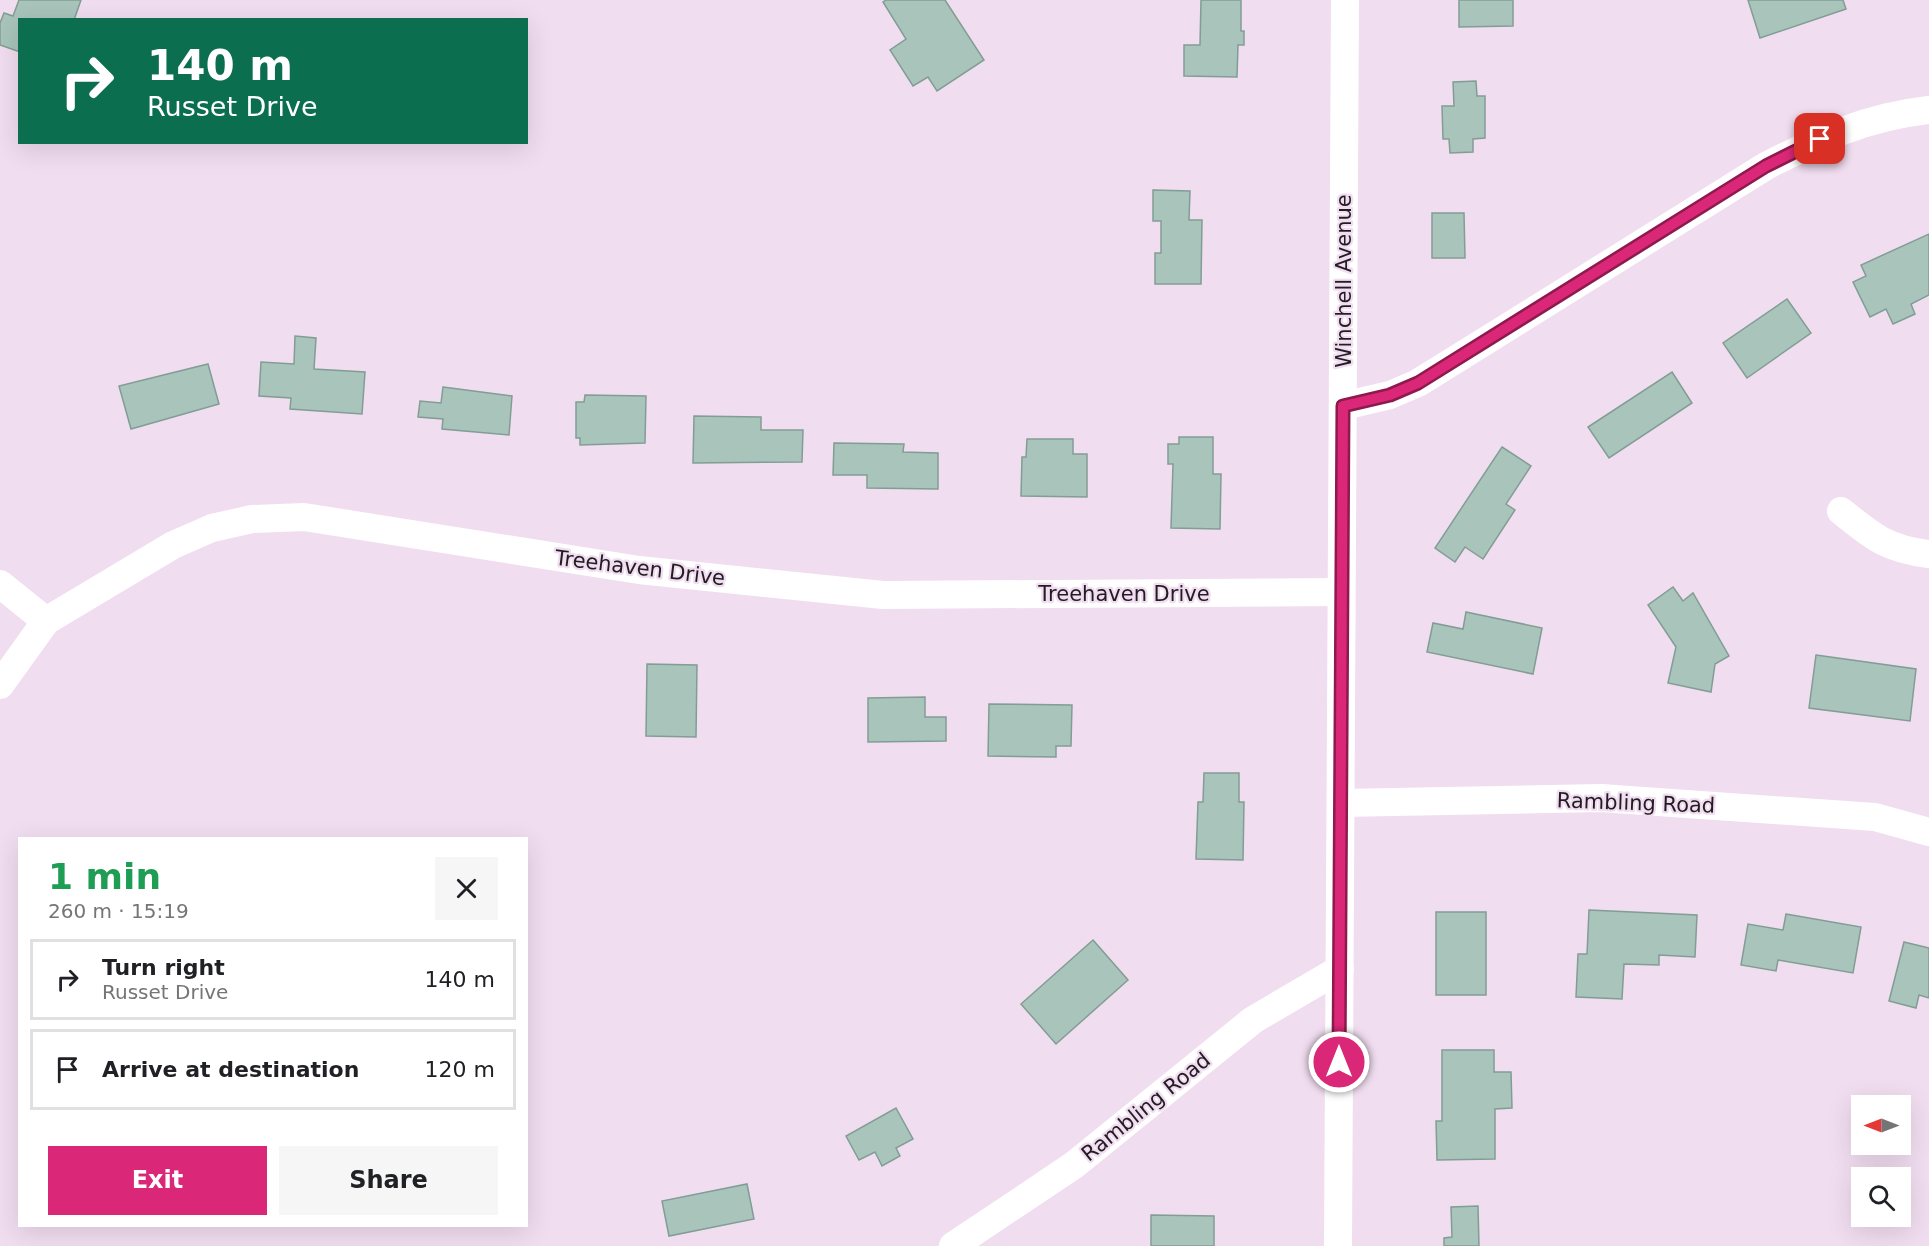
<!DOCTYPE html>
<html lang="en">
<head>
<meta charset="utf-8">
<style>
	:root { --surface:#fff; --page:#f6f6f6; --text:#202124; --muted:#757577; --line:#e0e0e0; --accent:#db2777 }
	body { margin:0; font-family:"DejaVu Sans",sans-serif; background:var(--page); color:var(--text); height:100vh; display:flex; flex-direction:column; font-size:22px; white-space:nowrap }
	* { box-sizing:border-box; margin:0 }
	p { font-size:20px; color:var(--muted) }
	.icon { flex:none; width:33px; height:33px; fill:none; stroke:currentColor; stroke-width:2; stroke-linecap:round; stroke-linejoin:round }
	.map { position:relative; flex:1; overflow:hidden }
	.details { position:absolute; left:18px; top:837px; width:510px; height:390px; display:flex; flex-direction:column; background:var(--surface); border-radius:0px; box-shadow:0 6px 24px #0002 }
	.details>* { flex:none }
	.guide { position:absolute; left:18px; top:18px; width:510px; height:126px; border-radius:0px; box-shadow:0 6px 24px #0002; background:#0b6e4f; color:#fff; overflow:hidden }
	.needle { width:39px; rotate:270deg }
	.buttons { position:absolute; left:1851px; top:1095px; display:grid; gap:12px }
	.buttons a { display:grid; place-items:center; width:60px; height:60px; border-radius:0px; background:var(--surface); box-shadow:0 6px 24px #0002; font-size:30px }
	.pin { position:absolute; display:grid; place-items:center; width:51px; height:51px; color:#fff; margin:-26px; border-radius:12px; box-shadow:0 3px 9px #0006 }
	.me { position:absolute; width:66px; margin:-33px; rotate:0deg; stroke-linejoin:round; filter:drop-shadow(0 0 4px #0008) }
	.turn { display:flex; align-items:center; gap:21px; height:126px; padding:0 30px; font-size:27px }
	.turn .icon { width:78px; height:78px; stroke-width:2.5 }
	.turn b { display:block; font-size:42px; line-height:51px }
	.round { display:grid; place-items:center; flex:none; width:63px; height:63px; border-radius:0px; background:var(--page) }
	.headline { display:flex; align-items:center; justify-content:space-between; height:102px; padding:0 30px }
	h1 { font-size:36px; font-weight:600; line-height:45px; color:#1e9e55 }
	.action { display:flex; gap:12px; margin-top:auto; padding:12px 30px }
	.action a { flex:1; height:69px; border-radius:0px; background:var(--accent); color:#fff; font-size:24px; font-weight:600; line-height:69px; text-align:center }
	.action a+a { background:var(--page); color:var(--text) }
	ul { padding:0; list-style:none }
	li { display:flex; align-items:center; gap:18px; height:81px; margin:0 12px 9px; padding:0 18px; border:3px solid var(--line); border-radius:0px }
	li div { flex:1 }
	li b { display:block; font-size:22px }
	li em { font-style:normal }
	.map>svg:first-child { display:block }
	.building { fill:#a8c4bb; stroke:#829d94; stroke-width:1.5 }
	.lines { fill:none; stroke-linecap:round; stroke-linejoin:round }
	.minor { stroke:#fff; stroke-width:28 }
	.route-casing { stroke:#8e194d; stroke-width:15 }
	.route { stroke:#db2777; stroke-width:10 }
	.labels { text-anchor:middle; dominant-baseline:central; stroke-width:4.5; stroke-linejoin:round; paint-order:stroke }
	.street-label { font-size:21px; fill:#231c22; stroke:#f1ddf0 }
</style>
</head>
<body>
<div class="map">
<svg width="1929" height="1246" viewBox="0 0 1929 1246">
	<rect width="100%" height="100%" fill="#f1ddf0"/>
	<g class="building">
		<path d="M19 0H81L74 20H20V52L0 45V23L4 13 13 16Z"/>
		<path d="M886 0H945L984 60 937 91 928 77 913 86 890 50 906 39 883 2Z"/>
		<path d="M1201 0H1241V31H1244V45H1238L1237 77 1184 76V45H1200Z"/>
		<path d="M1459 0H1513V26L1459 27Z"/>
		<path d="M1748 0H1843L1846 9 1760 38Z"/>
		<path d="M1476 81 1477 96H1485V138L1473 139V152L1450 153 1449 139H1443L1442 106H1454L1453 82Z"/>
		<path d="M1153 190 1190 191 1189 220H1202L1201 284H1155V253H1161V221H1153Z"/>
		<path d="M1432 213H1464L1465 258H1432Z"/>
		<path d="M1929 234V295L1911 304 1915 314 1893 324 1886 309 1870 317 1853 282 1866 276 1861 265Z"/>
		<path d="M1787 299 1811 333 1747 378 1723 343Z"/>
		<path d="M295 336 316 338 314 369 365 372 362 414 290 409 291 398 259 396 261 362 294 364Z"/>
		<path d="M208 364 219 404 131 429 119 386Z"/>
		<path d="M1672 372 1692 403 1609 458 1588 427Z"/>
		<path d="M443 387 512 396 509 435 442 429 443 419 418 417 420 401 441 403Z"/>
		<path d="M585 395 646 396 645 443 580 445V438H576V402H584Z"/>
		<path d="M694 416 761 417V430H803L802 462 693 463Z"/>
		<path d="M1179 437H1213V474H1221L1220 529 1171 528 1173 464H1168V444H1179Z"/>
		<path d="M1027 439H1073V454H1087V497L1021 496 1022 457H1026Z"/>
		<path d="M834 443 904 444 903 452 938 453V489L867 488V475H833Z"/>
		<path d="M1502 447 1531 466 1506 504 1515 510 1483 559 1465 547 1455 562 1435 548Z"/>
		<path d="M1673 587 1683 601 1693 593 1729 656 1715 664 1711 692 1668 683 1676 647 1648 605Z"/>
		<path d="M1466 612 1542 628 1533 674 1427 652 1433 623 1463 629Z"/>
		<path d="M1816 655 1916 669 1910 721 1809 708Z"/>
		<path d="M647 664 697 665 696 737 646 736Z"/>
		<path d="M925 697V717H946V741L868 742V698Z"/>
		<path d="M989 704 1072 705 1071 746H1056V757L988 756Z"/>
		<path d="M1204 773H1239V802H1244L1243 860 1196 859 1198 802H1203Z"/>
		<path d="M1589 910 1697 915 1695 957 1659 955V965L1624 964 1622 999 1576 997 1578 954H1587Z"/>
		<rect x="1436" y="912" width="50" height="83"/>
		<path d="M1786 914 1861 927 1853 973 1778 960 1776 971 1741 965 1748 924 1783 930Z"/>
		<path d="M1093 940 1128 980 1056 1044 1021 1004Z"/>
		<path d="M1904 942 1929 948V998L1919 995 1916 1008 1889 1001Z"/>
		<path d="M1442 1050H1494V1072H1511L1512 1108 1495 1109V1159L1437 1160 1436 1121H1442Z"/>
		<path d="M896 1108 913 1139 896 1148 900 1156 882 1166 875 1152 859 1160 846 1136Z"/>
		<path d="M747 1184 754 1219 669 1236 662 1201Z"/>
		<path d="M1478 1206 1479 1246H1444V1238L1452 1237 1451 1207Z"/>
		<path d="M1151 1215 1214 1216V1246H1151Z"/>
	</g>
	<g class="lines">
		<g class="minor">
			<path d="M1343 406 1390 395 1418 383 1766 166C1821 138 1867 117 1929 110"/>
			<path d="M1841 511C1873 537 1887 549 1929 554"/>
			<path d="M0 584 46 621"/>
			<path d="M0 685 46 621 173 545 212 528 252 519 304 517 639 570 883 595 1341 592"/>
			<path d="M1341 803 1601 798 1875 817 1929 832"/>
			<path d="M953 1246 1074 1165 1253 1020 1340 969"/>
			<path d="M1338 1246 1345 0"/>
		</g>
	</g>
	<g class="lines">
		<defs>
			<path id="route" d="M1339 1062 1343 406 1390 395 1418 383 1766 166 1820 139"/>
		</defs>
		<use href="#route" class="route-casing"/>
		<use href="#route" class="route"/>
	</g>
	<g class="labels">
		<g class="street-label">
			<text transform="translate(1344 281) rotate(-90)">Winchell Avenue</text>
			<text transform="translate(640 568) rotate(7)">Treehaven Drive</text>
			<text x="1124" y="594">Treehaven Drive</text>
			<text transform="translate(1636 803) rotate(2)">Rambling Road</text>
			<text transform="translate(1146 1107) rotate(-39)">Rambling Road</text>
		</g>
	</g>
</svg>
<div class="buttons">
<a><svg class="needle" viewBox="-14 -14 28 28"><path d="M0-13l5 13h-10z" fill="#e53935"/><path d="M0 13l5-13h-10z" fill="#757577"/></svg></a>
<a><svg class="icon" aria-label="search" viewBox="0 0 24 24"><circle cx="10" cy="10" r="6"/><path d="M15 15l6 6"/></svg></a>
</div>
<div class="pin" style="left:1820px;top:139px;background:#d93025"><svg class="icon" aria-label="arrive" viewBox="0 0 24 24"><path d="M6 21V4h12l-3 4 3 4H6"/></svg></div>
<svg class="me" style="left:1339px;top:1062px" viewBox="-20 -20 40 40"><circle r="17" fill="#db2777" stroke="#fff" stroke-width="3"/><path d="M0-11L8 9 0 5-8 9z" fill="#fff"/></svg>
<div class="guide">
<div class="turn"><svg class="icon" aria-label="right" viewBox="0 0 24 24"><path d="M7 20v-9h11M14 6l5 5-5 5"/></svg><div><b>140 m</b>Russet Drive</div></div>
</div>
<section class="details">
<div class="headline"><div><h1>1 min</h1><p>260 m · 15:19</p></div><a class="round"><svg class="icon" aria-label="close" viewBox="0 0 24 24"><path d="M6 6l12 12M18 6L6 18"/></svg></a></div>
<ul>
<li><svg class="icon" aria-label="right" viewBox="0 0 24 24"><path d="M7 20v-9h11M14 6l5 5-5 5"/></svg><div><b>Turn right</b><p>Russet Drive</p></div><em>140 m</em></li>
<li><svg class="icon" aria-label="arrive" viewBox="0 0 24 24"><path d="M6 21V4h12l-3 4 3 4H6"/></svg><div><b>Arrive at destination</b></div><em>120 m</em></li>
</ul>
<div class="action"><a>Exit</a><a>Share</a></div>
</section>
</div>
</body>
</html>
